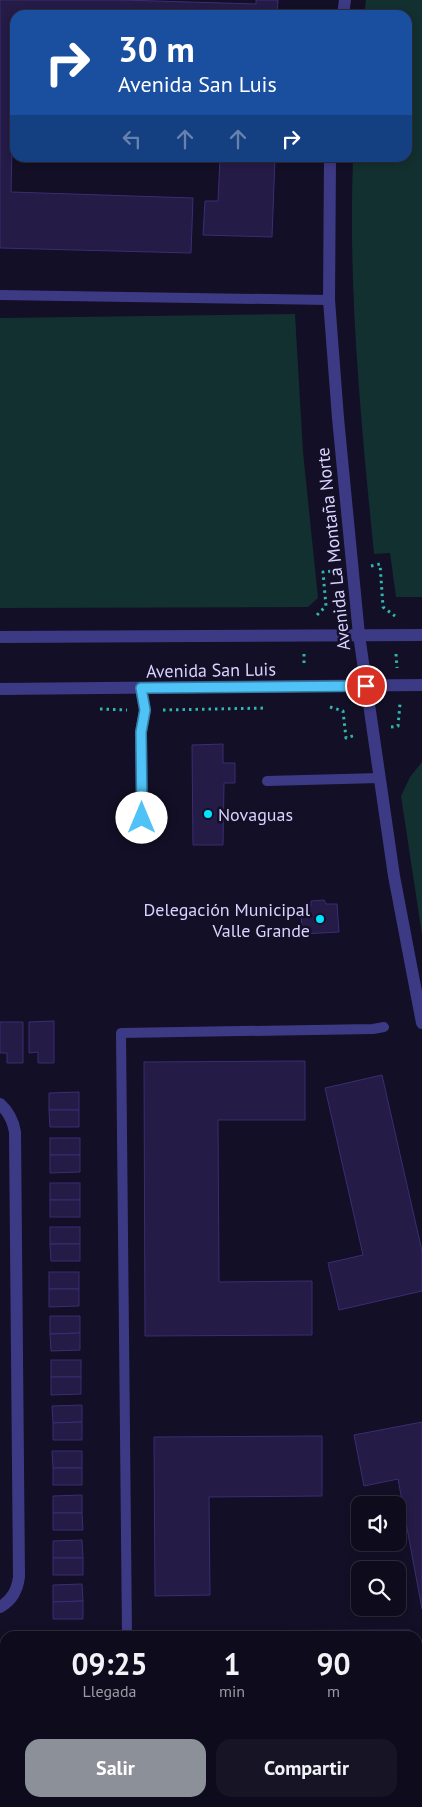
<!DOCTYPE html>
<html lang="es">
<head>
<meta charset="utf-8">
<style>
	:root { --surface:#0e0b1c; --page:#171425; --text:#f1f3f6; --muted:#9b9ba3; --line:#2e2b3b; --accent:#8c9099 }
	body { margin:0; font-family:"PT Sans",sans-serif; background:var(--page); color:var(--text); height:100vh; display:flex; flex-direction:column; font-size:19px; white-space:nowrap }
	* { box-sizing:border-box; margin:0 }
	p { font-size:16px; color:var(--muted) }
	.icon { flex:none; width:28px; height:28px; fill:none; stroke:currentColor; stroke-width:2; stroke-linecap:round; stroke-linejoin:round }
	.map { position:relative; flex:1; overflow:hidden }
	.sheet { position:absolute; left:0px; top:1631px; width:422px; height:176px; display:flex; flex-direction:column; background:var(--surface); border-radius:15px 15px 0 0; box-shadow:0 2px 8px #0003,0 0 0 1px var(--line) }
	.sheet>* { flex:none }
	.top-card { position:absolute; left:10px; top:10px; width:402px; height:152px; border-radius:15px; box-shadow:0 2px 8px #0003,0 0 0 1px var(--line); background:#1a4fa0; color:#fff; overflow:hidden }
	.tools { position:absolute; left:351px; top:1496px; display:grid; gap:10px }
	.tools a { display:grid; place-items:center; width:55px; height:55px; border-radius:10px; background:var(--surface); box-shadow:0 2px 8px #0003,0 0 0 1px var(--line); font-size:25px }
	.pin { position:absolute; display:grid; place-items:center; width:42px; height:42px; color:#fff; margin:-21px; border:2px solid #fff; border-radius:50%; box-shadow:0 1px 5px #0007 }
	.me { position:absolute; width:55px; margin:-28px; rotate:0deg; stroke-linejoin:round; filter:drop-shadow(0 0 4px #0008) }
	.turn { display:flex; align-items:center; gap:18px; height:105px; padding:0 25px; font-size:22px }
	.turn .icon { width:65px; height:65px; stroke-width:2.5 }
	.turn b { display:block; font-size:35px; line-height:42px }
	.lanes { display:flex; align-items:center; height:48px; padding:0 25px; background:#0003; justify-content:center; gap:25px; direction:ltr }
	.lanes .off { opacity:.35 }
	.eta { display:flex; justify-content:space-evenly; align-items:center; height:85px; text-align:center }
	.eta b { font-size:30px; font-weight:600; line-height:35px }
	.button { display:flex; gap:10px; margin-top:auto; padding:10px 25px }
	.button a { flex:1; height:58px; border-radius:15px; background:var(--accent); color:#fff; font-size:20px; font-weight:600; line-height:58px; text-align:center }
	.button a+a { background:var(--page); color:var(--text) }
	.map>svg:first-child { display:block }
	.green { fill:#12302f }
	.building { fill:#241b47; stroke:#3b2d73 }
	.lines { fill:none; stroke-linecap:round; stroke-linejoin:round }
	.path { stroke:#2fb8b0; stroke-width:3; stroke-dasharray:2.5 4; stroke-linecap:butt }
	.lane { stroke:#3d3a85; stroke-width:10 }
	.street { stroke:#3d3a85; stroke-width:12 }
	.route-casing { stroke:#337fa1; stroke-width:12 }
	.route { stroke:#4fc3f7; stroke-width:9 }
	.poi-dot { fill:#00e5ff; stroke:#130f26; stroke-width:2 }
	.labels { text-anchor:middle; dominant-baseline:central; stroke-width:5; stroke-linejoin:round; paint-order:stroke }
	.street-label { font-size:18px; fill:#d9d4ff; stroke:#130f26 }
	.poi-label { font-size:18px; fill:#d9d4ff; stroke:#130f26; text-anchor:start }
</style>
</head>
<body>
<div class="map">
<svg width="422" height="1807" viewBox="0 0 422 1807">
	<rect width="100%" height="100%" fill="#130f26"/>
	<g class="green">
		<path d="M366 0H422V597H396L390 553 374 554C361 422 348 291 353 158H408V15H364Z"/>
		<path d="M295 314 303 452 318 598 308 607 0 608V318Z"/>
		<path d="M422 762V935L401 796 410 777Z"/>
		<rect x="0" y="1640" width="5" height="129"/>
	</g>
	<g class="building">
		<path d="M0 0H123L256 4V0H278L277 15H15L11 192 193 198 191 253 0 248Z"/>
		<path d="M220 158H275L272 237 203 235 205 201H218Z"/>
		<path d="M223 744V763H235V783H224L223 845H193L192 745Z"/>
		<path d="M324 900 326 904H337L339 932 302 934 301 907 311 906V901Z"/>
		<path d="M54 1021V1063H38V1052L29 1053V1022Z"/>
		<path d="M0 1022H23V1063H7V1053H0Z"/>
		<path d="M305 1061V1120H218L219 1282 312 1281V1335L145 1336 144 1062Z"/>
		<path d="M382 1075 422 1251V1291L339 1310 328 1263 363 1255 325 1088Z"/>
		<path d="M79 1092V1110H49V1093Z"/>
		<path d="M49 1110H79V1127H50Z"/>
		<rect x="50" y="1138" width="30" height="17"/>
		<path d="M50 1155H80V1172L50 1173Z"/>
		<rect x="50" y="1183" width="30" height="17"/>
		<rect x="50" y="1200" width="30" height="17"/>
		<rect x="50" y="1227" width="30" height="17"/>
		<path d="M50 1244H80V1261H51Z"/>
		<rect x="49" y="1272" width="30" height="17"/>
		<path d="M49 1289H79V1306L49 1307Z"/>
		<path d="M50 1316H80V1333L50 1334Z"/>
		<path d="M80 1333V1350L51 1351 50 1334Z"/>
		<rect x="51" y="1360" width="30" height="17"/>
		<path d="M51 1377H81V1394L51 1395Z"/>
		<path d="M82 1405V1422L53 1423 52 1406Z"/>
		<path d="M82 1422V1440H53V1423Z"/>
		<path d="M422 1422V1609L398 1479 364 1486 354 1435Z"/>
		<path d="M322 1436V1496L209 1497 210 1595 155 1596 154 1437Z"/>
		<path d="M52 1451H82V1468H53Z"/>
		<rect x="53" y="1468" width="29" height="17"/>
		<path d="M82 1495V1513H53V1496Z"/>
		<path d="M53 1513H82L83 1530H53Z"/>
		<path d="M82 1540 83 1558H53V1541Z"/>
		<rect x="53" y="1558" width="30" height="17"/>
		<path d="M82 1584 83 1601 53 1602V1585Z"/>
		<path d="M83 1601V1619H53V1602Z"/>
		<path d="M410 1630V1636H158V1631Z"/>
	</g>
	<g class="lines">
		<g class="path">
			<path d="M371 566 380 564 383 607 395 616"/>
			<path d="M317 615 326 606 323 572 335 571"/>
			<path d="M304 654V667"/>
			<path d="M396 654 397 668"/>
			<path d="M330 707 343 711 346 738 356 735"/>
			<path d="M100 709 127 710"/>
			<path d="M163 710 267 708"/>
			<path d="M391 727 398 726 400 704"/>
		</g>
		<g class="lane">
			<path d="M0 295 329 300"/>
			<path d="M267 781 379 778"/>
			<path d="M127 1636 121 1033 373 1029 384 1027"/>
			<path d="M418 1713H422"/>
		</g>
		<g class="street">
			<path d="M343 15 345 0"/>
			<path d="M330 158 329 300 338 418 359 635 394 876 422 1023"/>
			<path d="M0 637 422 635"/>
			<path d="M141 688 145 710 141 732 142 818"/>
			<path d="M0 689 422 685"/>
			<path d="M0 1104C9 1112 13 1120 15 1132L19 1577C17 1591 12 1600 0 1607"/>
			<path d="M418 1780H422"/>
			<path d="M0 1785 5 1784"/>
		</g>
	</g>
	<g class="lines">
		<defs>
			<path id="route" d="M142 818 141 732 145 710 141 688 366 686"/>
		</defs>
		<use href="#route" class="route-casing"/>
		<use href="#route" class="route"/>
	</g>
	<g class="poi-dot">
		<circle cx="208" cy="814" r="5"/>
		<circle cx="320" cy="919" r="5"/>
	</g>
	<g class="labels">
		<g class="street-label">
			<text transform="translate(333 549) rotate(-96)">Avenida La Montaña Norte</text>
			<text transform="translate(211 670) rotate(-1)">Avenida San Luis</text>
		</g>
		<g class="poi-label">
			<text x="218" y="814">Novaguas</text>
			<text x="310" y="909" text-anchor="end">Delegación Municipal<tspan x="310" dy="21">Valle Grande</tspan></text>
		</g>
	</g>
</svg>
<div class="tools">
<a><svg class="icon" aria-label="sound" viewBox="0 0 24 24"><path d="M4 9h4l5-4v14l-5-4H4zM17 9q2 3 0 6"/></svg></a>
<a><svg class="icon" aria-label="search" viewBox="0 0 24 24"><circle cx="10" cy="10" r="6"/><path d="M15 15l6 6"/></svg></a>
</div>
<div class="pin" style="left:366px;top:686px;background:#d93025"><svg class="icon" aria-label="arrive" viewBox="0 0 24 24"><path d="M6 21V4h12l-3 4 3 4H6"/></svg></div>
<svg class="me" style="left:142px;top:818px" viewBox="-20 -20 40 40"><circle r="19" fill="#fff"/><path d="M0-13L10 11 0 6-10 11z" fill="#4fc3f7"/></svg>
<div class="top-card">
<div class="turn"><svg class="icon" aria-label="right" viewBox="0 0 24 24"><path d="M7 20v-9h11M14 6l5 5-5 5"/></svg><div><b>30 m</b>Avenida San Luis</div></div>
<div class="lanes"><svg class="icon off" aria-label="left" viewBox="0 0 24 24"><path d="M17 20v-9H6M10 6l-5 5 5 5"/></svg><svg class="icon off" aria-label="ahead" viewBox="0 0 24 24"><path d="M12 20V5M6 11l6-6 6 6"/></svg><svg class="icon off" aria-label="ahead" viewBox="0 0 24 24"><path d="M12 20V5M6 11l6-6 6 6"/></svg><svg class="icon" aria-label="right" viewBox="0 0 24 24"><path d="M7 20v-9h11M14 6l5 5-5 5"/></svg></div>
</div>
<section class="sheet">
<div class="eta">
<div><b>09:25</b><p>Llegada</p></div>
<div><b>1</b><p>min</p></div>
<div><b>90</b><p>m</p></div>
</div>
<div class="button"><a>Salir</a><a>Compartir</a></div>
</section>
</div>
</body>
</html>
